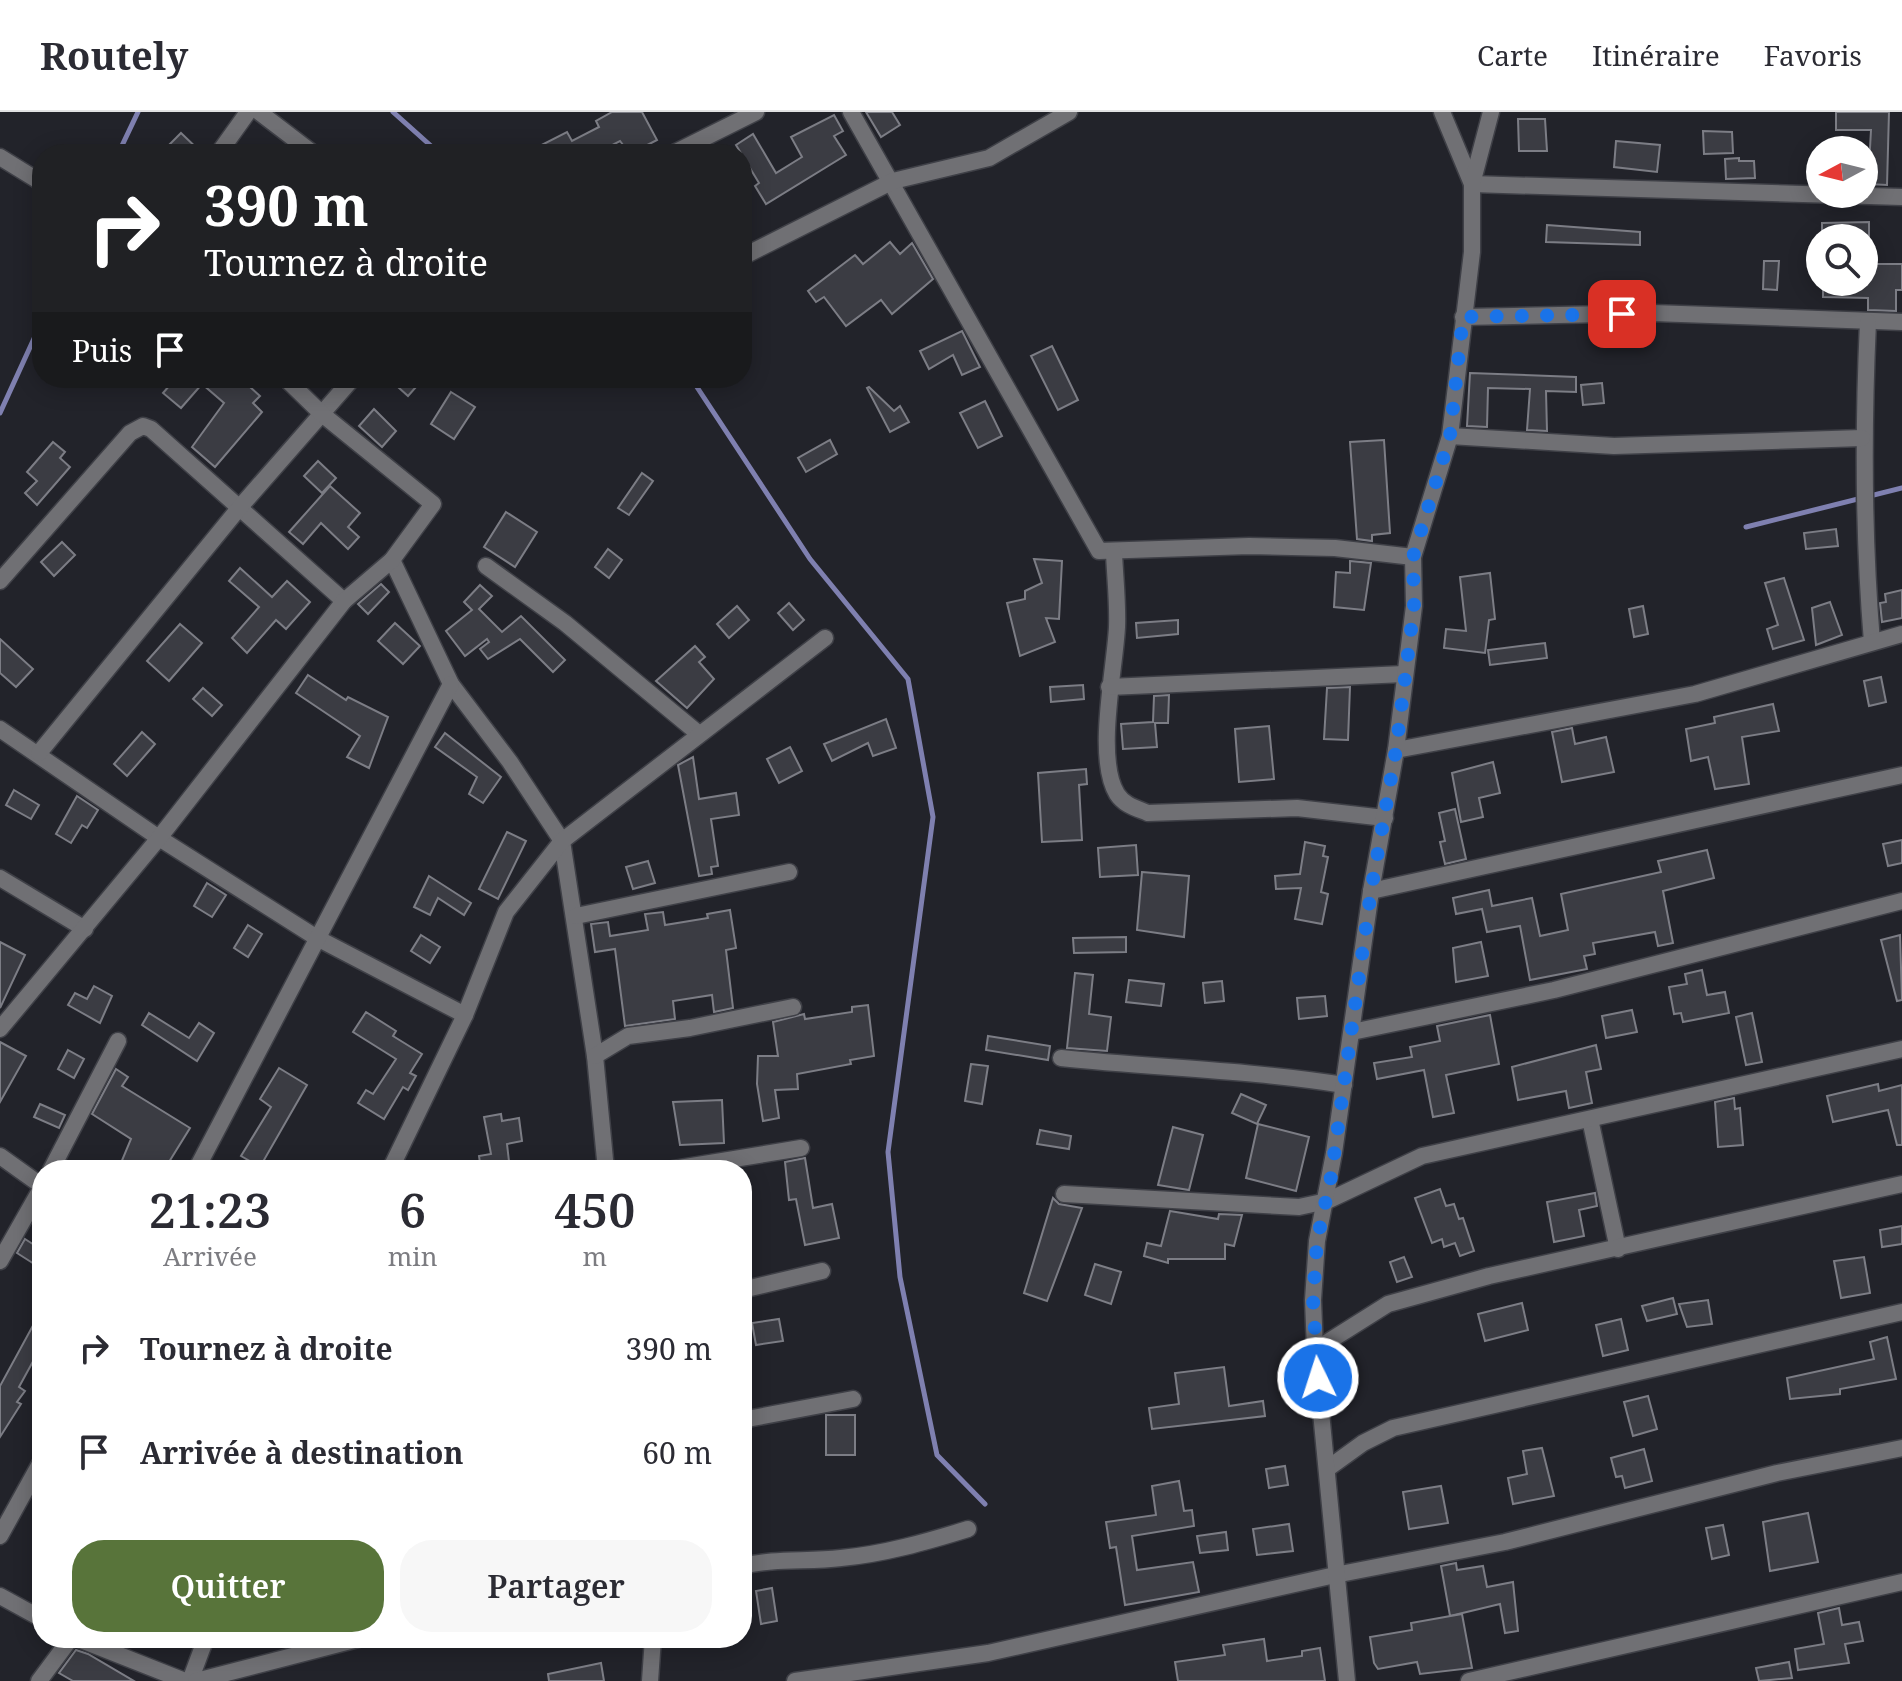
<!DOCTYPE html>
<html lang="fr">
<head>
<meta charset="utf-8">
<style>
	:root { --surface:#fff; --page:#f7f7f7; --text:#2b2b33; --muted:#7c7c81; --line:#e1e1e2; --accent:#58743a }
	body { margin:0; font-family:"Noto Serif",serif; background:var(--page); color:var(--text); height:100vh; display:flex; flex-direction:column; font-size:30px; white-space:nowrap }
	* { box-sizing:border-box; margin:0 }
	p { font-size:26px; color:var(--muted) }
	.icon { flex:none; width:44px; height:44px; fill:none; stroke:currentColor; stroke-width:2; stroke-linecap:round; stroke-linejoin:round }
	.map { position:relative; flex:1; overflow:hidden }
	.sheet { position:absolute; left:32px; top:1048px; width:720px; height:488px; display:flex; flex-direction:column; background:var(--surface); border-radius:32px; box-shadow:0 4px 20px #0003 }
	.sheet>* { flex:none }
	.banner { position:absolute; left:32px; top:32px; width:720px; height:244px; border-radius:32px; box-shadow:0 4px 20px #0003; background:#202124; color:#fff; overflow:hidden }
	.needle { width:52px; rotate:263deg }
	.fabs { position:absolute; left:1806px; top:24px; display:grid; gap:16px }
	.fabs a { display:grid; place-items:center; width:72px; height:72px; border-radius:50%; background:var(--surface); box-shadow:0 4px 20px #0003; font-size:40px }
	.pin { position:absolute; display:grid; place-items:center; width:68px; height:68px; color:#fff; margin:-34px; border-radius:16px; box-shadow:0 4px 12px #0006 }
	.me { position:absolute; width:88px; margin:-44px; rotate:356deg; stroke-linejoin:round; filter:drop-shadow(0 0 6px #0008) }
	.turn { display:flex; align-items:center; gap:28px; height:168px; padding:0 40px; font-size:36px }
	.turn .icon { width:104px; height:104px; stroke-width:2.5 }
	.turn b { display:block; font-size:56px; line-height:68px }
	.then { display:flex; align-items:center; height:76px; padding:0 40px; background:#0003; gap:16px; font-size:30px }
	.eta { display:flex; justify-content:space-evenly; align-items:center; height:136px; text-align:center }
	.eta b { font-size:48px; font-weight:600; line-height:56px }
	.action { display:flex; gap:16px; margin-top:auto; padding:16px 40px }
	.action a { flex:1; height:92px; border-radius:32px; background:var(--accent); color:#fff; font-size:32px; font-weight:600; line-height:92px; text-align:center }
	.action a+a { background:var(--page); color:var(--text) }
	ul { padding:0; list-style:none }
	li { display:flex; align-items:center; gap:24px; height:104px; padding:0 40px }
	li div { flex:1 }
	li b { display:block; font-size:30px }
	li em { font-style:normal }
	header { display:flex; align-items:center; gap:48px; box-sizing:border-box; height:112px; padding:0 40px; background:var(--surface); border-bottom:2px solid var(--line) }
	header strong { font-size:38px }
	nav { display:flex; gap:44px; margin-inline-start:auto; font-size:28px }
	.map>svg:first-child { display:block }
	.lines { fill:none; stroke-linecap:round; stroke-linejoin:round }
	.stream { stroke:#7f80b0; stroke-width:5 }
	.building { fill:#3b3c43; stroke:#7c7d85; stroke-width:2 }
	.street-casing { stroke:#3f4047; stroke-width:19 }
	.street { stroke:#707074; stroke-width:16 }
	.route { stroke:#1a73e8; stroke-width:14; stroke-dasharray:0 25.2 }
</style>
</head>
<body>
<header>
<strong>Routely</strong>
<nav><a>Carte</a><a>Itinéraire</a><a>Favoris</a></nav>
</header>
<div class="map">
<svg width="1902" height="1569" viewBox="0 0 1902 1569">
	<rect width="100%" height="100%" fill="#22232a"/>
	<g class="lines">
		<g class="stream">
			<path d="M393 0 440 42"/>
			<path d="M118 42 138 0"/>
			<path d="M691 266 810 447 908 567 933 705 888 1040 900 1165 937 1343 985 1392"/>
			<path d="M0 301 42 209"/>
			<path d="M1746 415 1902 376"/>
		</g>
	</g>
	<g class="building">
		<path d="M612 0H642L657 28 630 42 620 29 595 42H524L567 20 572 29 599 15 596 9Z"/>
		<path d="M866 0H892L900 13 881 25Z"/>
		<path d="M1836 0H1889L1887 73 1868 72 1871 18H1836Z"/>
		<path d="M834 3 843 19 834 24 846 43 766 92 755 74 759 71 736 33 753 22 776 61 802 45 791 25Z"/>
		<path d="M1518 7H1545L1547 39H1519Z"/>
		<path d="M1703 19 1732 20 1733 41 1704 42Z"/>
		<path d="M181 21 203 42H160Z"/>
		<path d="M1616 29 1660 33 1657 60 1614 55Z"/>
		<path d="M1739 46V49H1754L1755 66 1726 67 1725 47Z"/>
		<path d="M1869 110V126H1822V111Z"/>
		<path d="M1547 113 1640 120V133L1546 130Z"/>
		<path d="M890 130 900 142 912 131 933 167 892 202 881 188 846 214 824 185 816 190 808 179 855 143 863 152Z"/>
		<path d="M1764 149H1779L1777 178 1763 177Z"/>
		<path d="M1864 152H1902V178H1896V199L1868 198V186L1823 185V170H1864Z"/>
		<path d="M962 219 980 255 962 263 953 243 929 257 920 239Z"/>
		<path d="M1052 234 1078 288 1058 298 1031 244Z"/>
		<path d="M1470 261 1576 265V280L1546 279 1547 319 1527 318 1530 277 1488 276 1487 315 1467 314Z"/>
		<path d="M176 266H240L260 284 253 291 262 300 215 355 192 335 224 291 202 272 181 296 163 281Z"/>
		<path d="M388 266H424L408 284Z"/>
		<path d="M1602 271 1604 291 1583 293 1581 273Z"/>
		<path d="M869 275 894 299 900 294 909 310 890 320 867 276Z"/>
		<path d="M451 280 475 295 454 327 431 312Z"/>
		<path d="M985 289 1002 324 978 336 960 301Z"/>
		<path d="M374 297 396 319 382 335 359 314Z"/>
		<path d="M830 328 837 342 806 360 798 346Z"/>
		<path d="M1384 328 1390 421 1372 423V429L1357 427 1350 330Z"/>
		<path d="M53 330 65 340 60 346 70 355 37 393 25 381 37 369 27 360Z"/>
		<path d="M318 349 336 366 322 381 304 364Z"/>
		<path d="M642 361 653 369 629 403 618 396Z"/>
		<path d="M330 374 360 401 348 415 359 425 348 437 321 411 303 432 289 420Z"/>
		<path d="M506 400 537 420 515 455 484 435Z"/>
		<path d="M1836 417 1838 434 1806 437 1804 421Z"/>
		<path d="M62 430 75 443 54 464 41 450Z"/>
		<path d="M608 437 622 448 609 466 595 455Z"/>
		<path d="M1034 447 1062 449 1059 507 1046 506 1055 530 1020 544 1007 491 1025 487V479L1042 471Z"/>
		<path d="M1350 449 1371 451 1364 498 1334 495 1336 460 1350 461Z"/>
		<path d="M240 456 272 485 287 469 310 490 286 517 276 508 247 541 232 526 259 495 229 469Z"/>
		<path d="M1490 461 1495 507 1489 508 1485 541 1444 536 1446 517 1466 519 1460 465Z"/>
		<path d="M1784 466 1804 528 1773 537 1767 517 1778 513 1765 471Z"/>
		<path d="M381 472 389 480 368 502 358 492Z"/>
		<path d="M480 473 492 484 479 497 502 520 521 504 565 548 553 560 520 527 488 547 480 537 489 530 487 527 465 544 446 519 472 498 464 490Z"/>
		<path d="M1902 478V506L1882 510 1880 491 1886 490 1885 482Z"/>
		<path d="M1830 490 1842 523 1816 533 1812 496Z"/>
		<path d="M789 491 804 508 793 518 778 501Z"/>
		<path d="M737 494 749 508 729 526 717 512Z"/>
		<path d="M1643 494 1648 522 1634 525 1629 497Z"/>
		<path d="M1178 508V522L1137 526 1136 511Z"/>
		<path d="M395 511 420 534 403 552 378 529Z"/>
		<path d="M180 512 202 531 169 569 147 549Z"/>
		<path d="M0 527 33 557 16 575 0 561Z"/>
		<path d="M1545 531 1547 546 1490 553 1488 538Z"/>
		<path d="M695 534 705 545 699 550 714 567 687 596 656 569Z"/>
		<path d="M308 563 346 588 348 585 388 605 369 656 347 645 360 624 296 581Z"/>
		<path d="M1881 565 1886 590 1869 594 1864 569Z"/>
		<path d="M1083 573 1084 587 1051 590 1050 575Z"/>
		<path d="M1350 575 1348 628 1324 627 1327 576Z"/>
		<path d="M203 576 222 593 212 604 193 587Z"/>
		<path d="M1169 583 1168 611H1155L1157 635 1123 637 1121 612 1153 610 1154 584Z"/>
		<path d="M1773 592 1779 619 1742 625 1749 672 1715 677 1708 645 1691 649 1686 617 1715 611 1714 605Z"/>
		<path d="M886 607 896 636 873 644 868 631 832 649 824 632Z"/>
		<path d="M1269 614 1274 667 1239 670 1235 617Z"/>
		<path d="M1572 616 1575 632 1606 625 1614 660 1562 670 1552 620Z"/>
		<path d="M142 620 155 632 127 664 114 652Z"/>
		<path d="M445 621 501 665 483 691 469 682 477 665 435 635Z"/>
		<path d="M790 635 802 659 779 671 767 647Z"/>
		<path d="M693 645 699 687 736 681 739 703 711 707 718 754 711 755 712 762 699 764 678 653Z"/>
		<path d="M1493 650 1500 681 1479 686 1483 705 1461 710 1452 661Z"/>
		<path d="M1086 657 1087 672 1079 673 1082 728 1042 730 1038 661Z"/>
		<path d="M14 678 39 693 31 707 6 693Z"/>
		<path d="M77 684 98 698 87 716 82 713 71 731 56 722Z"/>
		<path d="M1455 697 1466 747 1445 752 1440 730 1445 729 1439 701Z"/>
		<path d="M507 720 526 729 498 787 479 777Z"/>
		<path d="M1902 728V751L1888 754 1883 732Z"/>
		<path d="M1305 730 1325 734 1323 744 1328 745 1321 780 1328 782 1322 812 1295 807 1301 776 1276 777 1275 764 1300 762Z"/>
		<path d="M1136 733 1138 763 1100 765 1098 736Z"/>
		<path d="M1707 738 1714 766 1663 779 1673 831 1658 834 1655 820 1593 831 1595 842 1584 844 1587 857 1530 868 1520 814 1487 820 1482 797 1456 802 1453 786 1489 778 1492 794 1532 786 1540 824 1568 818 1561 782 1661 760 1658 749Z"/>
		<path d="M648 749 655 771 633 777 626 755Z"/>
		<path d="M1142 760 1189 764 1184 825 1137 818Z"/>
		<path d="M429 764 471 791 464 803 438 786 430 803 414 795Z"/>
		<path d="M207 771 226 783 212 805 194 794Z"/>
		<path d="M730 798 736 836 726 838 733 896 714 900 712 883 673 889 675 907 625 914 615 837 595 840 591 812 608 810 610 824 648 818 645 802 663 800 665 813 708 806 707 802Z"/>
		<path d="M248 813 262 822 248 845 234 836Z"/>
		<path d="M421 823 440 835 430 851 411 839Z"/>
		<path d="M1900 823 1902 888 1897 889 1881 828Z"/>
		<path d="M1126 825V840L1074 841 1073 826Z"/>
		<path d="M0 830 25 843 0 896Z"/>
		<path d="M1481 830 1488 864 1456 870 1453 836Z"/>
		<path d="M1702 858 1707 883 1725 880 1729 901 1683 910 1681 901 1674 902 1669 875 1687 872 1685 862Z"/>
		<path d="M1075 861 1093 863 1089 902 1111 905 1107 939 1067 936Z"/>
		<path d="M1129 868 1164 872 1161 894 1126 890Z"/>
		<path d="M1222 869 1224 889 1205 891 1203 871Z"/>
		<path d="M94 874 112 884 100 911 68 893 75 881 87 887Z"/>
		<path d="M1325 884 1327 904 1299 907 1297 886Z"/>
		<path d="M868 893 874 944 850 948 851 952 797 962 798 977 775 978 779 1006 763 1009 757 972 758 944H778L773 910 804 902 805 907 852 900V895Z"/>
		<path d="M1632 898 1637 920 1606 926 1602 904Z"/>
		<path d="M366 900 396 919 393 924 422 942 410 961 416 964 408 978 403 975 384 1007 358 991 366 978 373 982 396 947 353 920Z"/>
		<path d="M149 901 189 926 199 911 214 921 197 949 142 913Z"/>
		<path d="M1752 901 1762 950 1746 953 1736 905Z"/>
		<path d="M1490 903 1499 952 1446 963 1454 1001 1433 1005 1424 958 1377 967 1374 951 1412 945 1410 935 1440 929 1437 914Z"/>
		<path d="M988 924 1050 934 1048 948 986 938Z"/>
		<path d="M0 930 26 944 0 990Z"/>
		<path d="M1596 933 1601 957 1586 960 1592 991 1569 996 1566 979 1518 988 1512 955Z"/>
		<path d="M68 938 84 947 74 966 58 957Z"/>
		<path d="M971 952 988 954 982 992 965 989Z"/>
		<path d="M279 956 307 973 260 1055 241 1044 271 995 260 987Z"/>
		<path d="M116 957 128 965 122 974 190 1016 164 1058 148 1052 145 1058H118L131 1027 92 1002Z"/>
		<path d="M1878 972 1879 979 1902 973V1033H1897L1888 998 1833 1010 1827 984Z"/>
		<path d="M1241 982 1266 993 1257 1012 1232 1001Z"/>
		<path d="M1734 986 1735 997 1740 996 1743 1033 1718 1035 1715 990Z"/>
		<path d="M722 988 724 1031 680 1033 673 990Z"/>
		<path d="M40 992 65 1003 59 1016 34 1005Z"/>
		<path d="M501 1002 502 1009 519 1006 522 1029 507 1032 510 1058H481L479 1044 491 1042 484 1005Z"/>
		<path d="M1258 1012 1309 1025 1296 1079 1246 1066Z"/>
		<path d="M1173 1015 1203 1023 1189 1078 1158 1073Z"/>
		<path d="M1040 1018 1071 1024 1069 1037 1037 1032Z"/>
		<path d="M805 1046 813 1096 832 1092 839 1126 805 1133 796 1087 789 1088 785 1050Z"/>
		<path d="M1440 1077 1446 1094 1454 1092 1459 1107 1463 1106 1474 1139 1460 1144 1455 1131 1444 1135 1442 1127 1432 1131 1415 1086Z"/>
		<path d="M1595 1081 1597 1094 1579 1098 1584 1124 1554 1130 1547 1090Z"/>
		<path d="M1053 1086 1059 1092 1082 1096 1047 1189 1024 1181Z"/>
		<path d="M1170 1099 1218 1107 1219 1102 1242 1103 1234 1134 1225 1132V1147H1168V1151L1144 1144 1147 1131 1161 1134Z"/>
		<path d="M1902 1114V1132L1882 1135 1880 1118Z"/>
		<path d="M25 1127 42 1138V1157L17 1141Z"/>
		<path d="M1404 1145 1412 1165 1397 1170 1390 1150Z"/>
		<path d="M1864 1145 1870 1181 1841 1186 1834 1149Z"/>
		<path d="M1095 1152 1121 1160 1111 1192 1085 1183Z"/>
		<path d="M1673 1186 1677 1202 1647 1209 1642 1194Z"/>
		<path d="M1708 1188 1712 1212 1687 1215 1679 1192Z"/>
		<path d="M1522 1191 1528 1218 1485 1229 1478 1202Z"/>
		<path d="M42 1197V1233L19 1275 25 1279 17 1290 21 1292 0 1325V1274Z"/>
		<path d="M779 1207 783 1229 756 1233 752 1211Z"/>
		<path d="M1621 1207 1628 1238 1603 1244 1596 1213Z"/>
		<path d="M1887 1225 1896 1267 1840 1277V1282L1790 1287 1787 1266 1874 1247 1870 1230Z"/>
		<path d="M1224 1255 1229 1294 1263 1289 1265 1304 1152 1317 1149 1296 1179 1292 1175 1261Z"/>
		<path d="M1648 1284 1657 1317 1633 1324 1624 1290Z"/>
		<rect x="826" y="1303" width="29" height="40"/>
		<path d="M1542 1336 1554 1384 1513 1392 1508 1366 1527 1362 1523 1339Z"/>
		<path d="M1644 1337 1652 1369 1625 1376 1622 1364 1616 1365 1611 1346Z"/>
		<path d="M1285 1354 1288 1373 1269 1376 1266 1357Z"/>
		<path d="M1179 1369 1184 1399 1192 1398 1194 1414 1132 1424 1137 1458 1193 1450 1199 1480 1125 1493 1116 1435 1110 1436 1106 1410 1156 1403 1152 1374Z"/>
		<path d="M1441 1374 1448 1411 1409 1417 1403 1380Z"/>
		<path d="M1808 1401 1818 1450 1770 1459 1763 1410Z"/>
		<path d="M1289 1412 1293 1439 1257 1443 1253 1417Z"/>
		<path d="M1723 1413 1729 1443 1712 1447 1706 1416Z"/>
		<path d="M1226 1420 1228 1438 1200 1441 1197 1424Z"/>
		<path d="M1456 1451 1457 1458 1483 1454 1487 1475 1513 1470 1518 1519 1505 1521 1500 1492 1450 1504 1441 1454Z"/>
		<path d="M772 1476 777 1509 761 1512 756 1479Z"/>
		<path d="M1839 1496 1842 1513 1859 1510 1863 1529 1845 1532 1849 1551 1798 1558 1795 1537 1824 1532 1818 1501Z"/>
		<path d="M1462 1502 1472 1556 1420 1562 1417 1550 1378 1557 1374 1551 1370 1525 1412 1518 1411 1511Z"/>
		<path d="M1264 1527 1267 1549 1302 1544V1539L1320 1536 1325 1569H1178L1175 1550 1225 1543 1223 1533Z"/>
		<path d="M76 1538 88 1542 134 1569H73L59 1561Z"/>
		<path d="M1789 1550 1792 1566 1759 1569 1756 1556Z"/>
		<path d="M601 1551 604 1569H549L548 1562Z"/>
	</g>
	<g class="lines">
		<defs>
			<g id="street">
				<path d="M259 0 314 42"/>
				<path d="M851 0 1099 439 1249 434 1335 436 1413 445"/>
				<path d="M1442 0 1472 72"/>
				<path d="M218 42 248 0"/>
				<path d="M672 42 756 0"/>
				<path d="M0 45 42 71"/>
				<path d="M1472 72 1902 85"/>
				<path d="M742 145 893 69 989 46 1069 0"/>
				<path d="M1463 205 1653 201 1902 210"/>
				<path d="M1868 210C1863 317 1863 422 1872 530"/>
				<path d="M1450 324 1614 334 1862 326"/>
				<path d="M1114 441C1115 465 1118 491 1117 515 1115 557 1095 646 1117 682 1124 693 1136 696 1148 701L1297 696 1385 706"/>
				<path d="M392 448 451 572 510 650 562 729 595 944 606 1058"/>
				<path d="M486 454 565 511 699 622"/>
				<path d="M0 469 130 321 143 314 151 317 344 489"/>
				<path d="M1109 575 1404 562"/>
				<path d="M0 617 159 726 317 826 465 903"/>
				<path d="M1396 638 1695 582 1902 522"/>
				<path d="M39 641 240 395 353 266"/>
				<path d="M0 766 85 817"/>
				<path d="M1371 779 1902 663"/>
				<path d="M576 804 789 760"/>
				<path d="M0 917 159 726 344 489 392 448 433 392 322 302 285 266"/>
				<path d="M1352 920 1554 878 1902 789"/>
				<path d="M595 944 628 924 690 916 793 895"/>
				<path d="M1061 946C1156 956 1250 958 1344 973"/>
				<path d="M1590 1007 1618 1137"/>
				<path d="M0 1044 42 1074"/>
				<path d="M51 1058 118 929"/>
				<path d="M196 1058 451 572"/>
				<path d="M390 1058 465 903 506 800 562 729 825 526"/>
				<path d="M667 1058 801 1036"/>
				<path d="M1064 1082 1299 1095 1327 1089 1422 1044 1902 937"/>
				<path d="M0 1149 42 1075"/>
				<path d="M742 1178 822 1159"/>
				<path d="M1315 1238 1388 1192 1489 1164 1902 1072"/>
				<path d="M742 1308 853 1287"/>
				<path d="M1327 1357 1363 1331 1393 1316 1902 1200"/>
				<path d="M0 1424 42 1348"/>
				<path d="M742 1454C775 1446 807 1450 841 1446 884 1442 926 1430 968 1417"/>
				<path d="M0 1484 42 1507"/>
				<path d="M76 1526 185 1569"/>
				<path d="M39 1569 71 1526"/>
				<path d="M190 1569 206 1526"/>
				<path d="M196 1569 362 1526"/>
				<path d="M650 1569 653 1526"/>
				<path d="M795 1569 988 1541 1335 1463 1505 1430 1777 1361 1902 1336"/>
				<path d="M1347 1569 1315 1238 1313 1188 1317 1129 1334 1041 1371 779 1396 638 1414 494 1413 445 1450 324 1472 140V72L1491 0"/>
				<path d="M1469 1569 1902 1470"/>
			</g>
		</defs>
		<use href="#street" class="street-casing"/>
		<use href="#street" class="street"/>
	</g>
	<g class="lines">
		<path class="route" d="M1318 1266 1313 1188 1317 1129 1331 1065 1371 779 1396 638 1414 494 1413 445 1450 324 1463 205 1622 202"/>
	</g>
</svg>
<div class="fabs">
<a><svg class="needle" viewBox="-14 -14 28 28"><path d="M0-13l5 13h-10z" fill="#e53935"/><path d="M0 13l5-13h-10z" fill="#7c7c81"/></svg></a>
<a><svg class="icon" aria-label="search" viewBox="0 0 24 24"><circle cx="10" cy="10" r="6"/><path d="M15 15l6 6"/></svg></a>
</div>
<div class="pin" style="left:1622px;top:202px;background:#d93025"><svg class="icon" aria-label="arrive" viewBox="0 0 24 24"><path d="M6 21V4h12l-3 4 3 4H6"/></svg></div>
<svg class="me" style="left:1318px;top:1266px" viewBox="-20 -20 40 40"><circle r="17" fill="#1a73e8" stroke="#fff" stroke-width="3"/><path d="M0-11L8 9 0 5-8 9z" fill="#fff"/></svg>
<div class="banner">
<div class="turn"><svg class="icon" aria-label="right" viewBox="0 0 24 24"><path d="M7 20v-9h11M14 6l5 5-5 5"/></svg><div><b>390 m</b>Tournez à droite</div></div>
<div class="then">Puis<svg class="icon" aria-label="arrive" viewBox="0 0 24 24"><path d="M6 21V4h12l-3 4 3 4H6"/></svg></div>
</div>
<section class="sheet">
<div class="eta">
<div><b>21:23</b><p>Arrivée</p></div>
<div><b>6</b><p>min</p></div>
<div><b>450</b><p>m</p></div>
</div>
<ul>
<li><svg class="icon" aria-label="right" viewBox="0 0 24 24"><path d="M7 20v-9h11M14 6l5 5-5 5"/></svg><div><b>Tournez à droite</b></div><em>390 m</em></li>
<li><svg class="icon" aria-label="arrive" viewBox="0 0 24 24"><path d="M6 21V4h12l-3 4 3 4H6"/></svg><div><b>Arrivée à destination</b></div><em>60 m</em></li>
</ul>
<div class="action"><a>Quitter</a><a>Partager</a></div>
</section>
</div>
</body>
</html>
